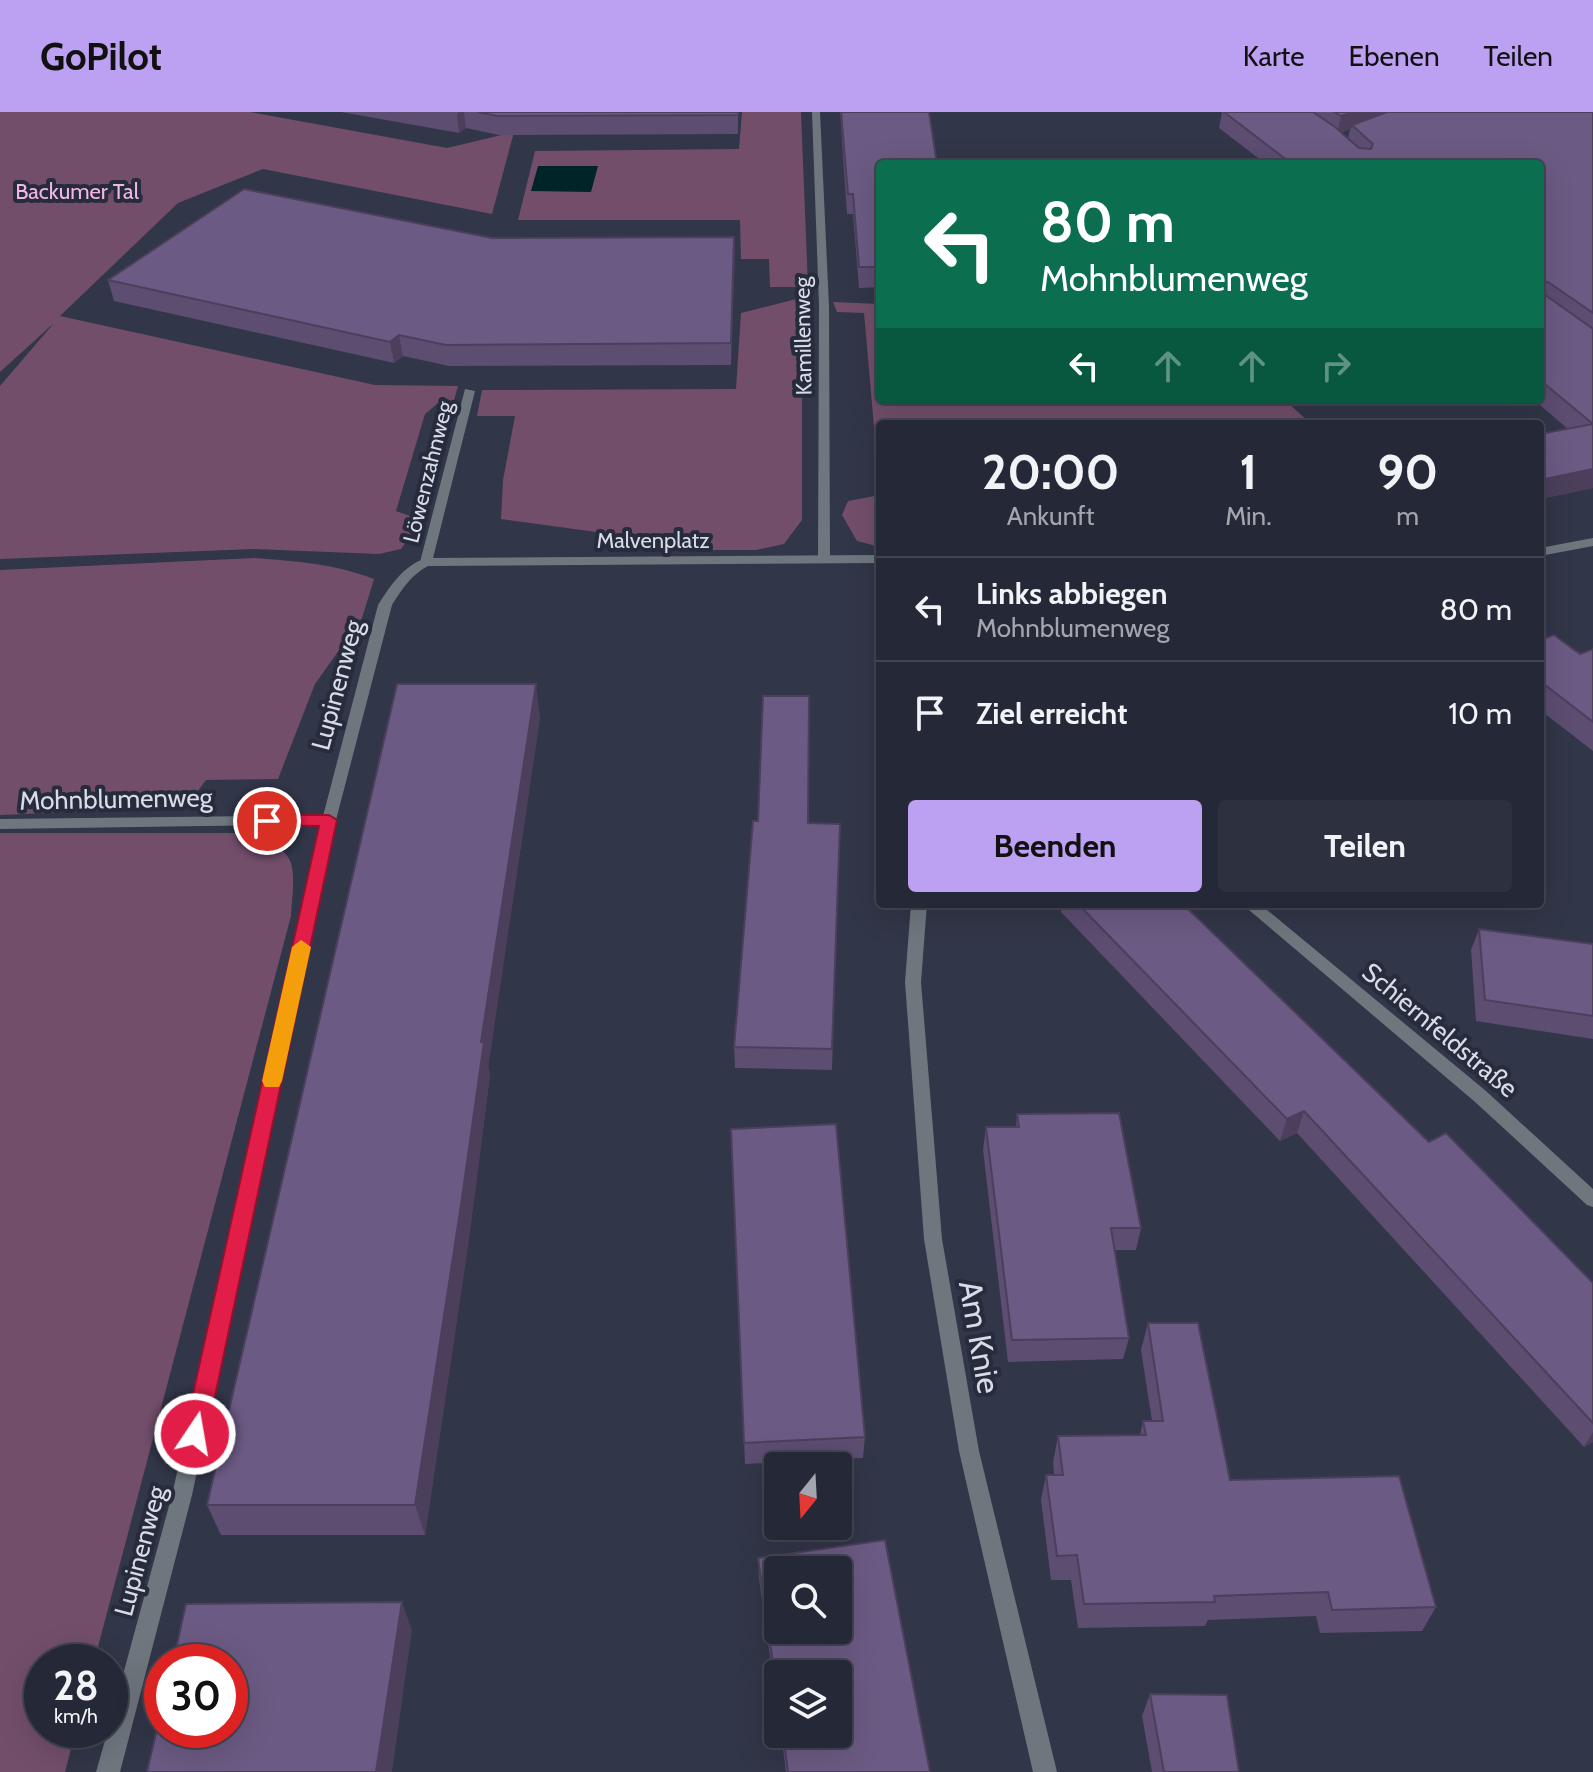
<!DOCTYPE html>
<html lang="de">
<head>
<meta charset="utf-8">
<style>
	:root { --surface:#252836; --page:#2d303e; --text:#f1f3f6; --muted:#a3a6ad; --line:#424451; --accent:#bca0f2 }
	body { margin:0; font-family:Cabin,sans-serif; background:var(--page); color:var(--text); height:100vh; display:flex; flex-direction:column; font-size:30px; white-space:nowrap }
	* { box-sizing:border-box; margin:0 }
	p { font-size:26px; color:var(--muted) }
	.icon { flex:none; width:44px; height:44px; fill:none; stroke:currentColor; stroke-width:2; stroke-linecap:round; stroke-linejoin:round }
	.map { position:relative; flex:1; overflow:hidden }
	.sheet { position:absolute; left:876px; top:308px; width:668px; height:488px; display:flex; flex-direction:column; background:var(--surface); border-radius:8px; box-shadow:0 8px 32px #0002,0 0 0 2px var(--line) }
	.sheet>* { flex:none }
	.hud { position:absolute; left:876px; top:48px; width:668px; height:244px; border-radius:8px; box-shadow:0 8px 32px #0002,0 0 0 2px var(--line); background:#0b6e4f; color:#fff; overflow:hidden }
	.needle { width:52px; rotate:198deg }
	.fabs { position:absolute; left:764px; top:1340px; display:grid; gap:16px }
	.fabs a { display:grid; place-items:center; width:88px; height:88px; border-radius:8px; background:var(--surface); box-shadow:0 8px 32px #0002,0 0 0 2px var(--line); font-size:40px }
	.speed { position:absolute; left:24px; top:1532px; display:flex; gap:16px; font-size:40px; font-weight:700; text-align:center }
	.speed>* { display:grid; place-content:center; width:104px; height:104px; border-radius:50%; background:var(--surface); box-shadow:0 8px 32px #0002,0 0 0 2px var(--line); line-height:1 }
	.speed small { font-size:20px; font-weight:400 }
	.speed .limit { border:12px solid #d22; background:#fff; color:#111 }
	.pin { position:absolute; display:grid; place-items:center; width:68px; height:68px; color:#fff; margin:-34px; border:4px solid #fff; border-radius:50%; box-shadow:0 2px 8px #0007 }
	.me { position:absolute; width:88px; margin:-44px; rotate:12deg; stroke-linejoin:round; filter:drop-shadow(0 0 6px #0008) }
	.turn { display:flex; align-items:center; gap:28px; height:168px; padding:0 32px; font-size:36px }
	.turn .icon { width:104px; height:104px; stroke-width:2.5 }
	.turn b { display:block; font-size:56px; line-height:68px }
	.lanes { display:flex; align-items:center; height:76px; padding:0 32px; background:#0003; justify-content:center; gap:40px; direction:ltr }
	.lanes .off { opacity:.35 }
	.eta { display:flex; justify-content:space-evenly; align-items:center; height:136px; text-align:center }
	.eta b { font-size:48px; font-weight:700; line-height:56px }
	.action { display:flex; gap:16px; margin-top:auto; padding:16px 32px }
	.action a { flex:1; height:92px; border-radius:8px; background:var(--accent); color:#111; font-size:32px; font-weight:700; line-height:92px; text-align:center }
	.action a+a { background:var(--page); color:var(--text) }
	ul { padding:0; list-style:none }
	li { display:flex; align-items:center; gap:24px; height:104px; padding:0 32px; border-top:2px solid var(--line) }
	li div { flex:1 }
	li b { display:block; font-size:30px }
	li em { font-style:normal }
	header { display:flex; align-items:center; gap:48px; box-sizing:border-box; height:112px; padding:0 40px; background:var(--accent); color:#111 }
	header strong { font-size:38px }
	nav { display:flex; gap:44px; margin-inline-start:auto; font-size:28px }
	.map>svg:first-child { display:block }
	.green { fill:#724e6b }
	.water { fill:#012429 }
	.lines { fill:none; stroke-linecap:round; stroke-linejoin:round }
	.service { fill:#6f777e; fill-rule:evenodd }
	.minor { fill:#6f777e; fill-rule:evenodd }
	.wall { fill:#5c4d71; fill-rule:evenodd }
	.shaded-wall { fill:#4b3f5c }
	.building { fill:#6b5a83; stroke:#4b3f5c; stroke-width:2; fill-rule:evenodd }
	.route { fill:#e11d48; stroke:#92132f; stroke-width:2 }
	.slow { fill:#f59e0b }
	.labels { text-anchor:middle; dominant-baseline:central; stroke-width:8; stroke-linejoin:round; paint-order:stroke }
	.far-park-label { font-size:22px; fill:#f4b5e7; stroke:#272c3d }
	.far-street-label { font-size:22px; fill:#d9dce8; stroke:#272c3d }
	.street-label { font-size:26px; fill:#d9dce8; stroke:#272c3d }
	.near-street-label { font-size:32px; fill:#d9dce8; stroke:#272c3d }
</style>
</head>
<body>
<header>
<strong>GoPilot</strong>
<nav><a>Karte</a><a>Ebenen</a><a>Teilen</a></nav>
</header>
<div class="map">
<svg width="1593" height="1660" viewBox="0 0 1593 1660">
	<rect width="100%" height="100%" fill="#313648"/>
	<g class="green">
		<path d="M0 0H250L447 36 514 20 492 102 263 57 178 91 60 204 375 273 458 274 453 292H437L425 302 396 399 416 406 414 419 401 437 379 442 254 437 0 447V274L54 211 0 260Z"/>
		<path d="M742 0H801L808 175H770L769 147H741L740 108H518L535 39 739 37Z"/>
		<path d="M808 184 802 286V408L784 432 756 438H614L611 422 501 407 503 368 515 304H477L482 278 736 277 741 201Z"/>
		<path d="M833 190 880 192V288H1285L1311 312H880V435L857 429 842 403 848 389 880 383 864 201 837 200Z"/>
		<path d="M254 446C296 449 335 452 374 467L362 506 315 572 278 667 206 668 186 695 0 703V458Z"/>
		<path d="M0 721H240C300 738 295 747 291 804L94 1550H42V1618H76L65 1660H0Z"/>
	</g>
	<path class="water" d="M538 54H598L591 80 531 79Z"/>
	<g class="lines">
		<g class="service">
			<path d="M824 191 829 194 830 447 824 451 818 447 819 194Z"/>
			<path d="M465 277 475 279 432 450 426 454 420 450Z"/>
			<path d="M329 703 336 708 334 712 0 717V707Z"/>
		</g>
		<g class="minor">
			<path d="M812 0H820L829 194 824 197 819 194Z"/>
			<path d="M1593 426V434L1540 444V436Z"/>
			<path d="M880 443V451L428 454C411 463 402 477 392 493L336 708 192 1383 120 1660H96L108 1618H110V1610L172 1383 322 708 378 493C391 473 403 454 426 446Z"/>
			<path d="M911 792H927L921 870 942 1127 979 1339 1057 1660H1033L959 1339 924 1127 905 870Z"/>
			<path d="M1242 792H1260L1486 979 1593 1077V1095L1587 1093 1474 989Z"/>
		</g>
	</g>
	<g class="wall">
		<path d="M341 0H738V22L499 23 466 16 459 21Z"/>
		<path d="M840 0H929L880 52V175L859 176 853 102H847Z"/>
		<path d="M1222 0H1593V376L1540 387V322L1568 317 1534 288H1540V52H1266L1219 16ZM1350 17 1348 27 1341 20Z"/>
		<path d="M734 125 731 253 449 254 403 244 394 251 114 189 108 168 492 126Z"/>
		<path d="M1540 528 1580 542 1593 537V639L1540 598Z"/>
		<path d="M540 605 488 955 490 963 469 1126 425 1423H221L207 1393Z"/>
		<path d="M1540 648 1545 676 1540 688Z"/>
		<path d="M808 711 840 712 832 958 735 956 734 935Z"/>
		<path d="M1062 792H1183L1429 1030 1593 1171V1330L1584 1335 1297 1021 1280 1029 1061 800Z"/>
		<path d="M1479 817 1593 832V927L1476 909 1471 838Z"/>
		<path d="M1017 1002 1141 1116 1136 1138H1114L1129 1226 1123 1247 1008 1250 983 1038 986 1015H1016Z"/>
		<path d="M731 1017 865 1325 863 1346 745 1352Z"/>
		<path d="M1148 1211 1230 1368 1436 1495 1422 1519 1320 1521 1316 1504 1208 1508 1205 1514 1078 1516 1071 1468H1051L1041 1388 1046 1363H1054L1053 1350 1058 1324 1140 1323 1143 1309H1152L1141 1238Z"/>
		<path d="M758 1446 930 1660H786L781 1622H838L778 1562V1602L759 1466Z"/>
		<path d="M1150 1582 1239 1660H1152L1142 1604Z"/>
	</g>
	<g class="shaded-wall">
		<path d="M460 0H464L466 16 459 21 457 2Z"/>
		<path d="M1354 0H1403L1352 13 1351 17 1337 22 1341 4Z"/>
		<path d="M734 125 735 145 731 253V231Z"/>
		<path d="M399 223 403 244 394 251 390 230Z"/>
		<path d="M1593 357V376L1540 387V368Z"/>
		<path d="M536 572 540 605 488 955 490 963 469 1126 425 1423 415 1393 481 930Z"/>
		<path d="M1304 999 1297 1021 1280 1029 1287 1007Z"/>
		<path d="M1593 1320V1330L1584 1335Z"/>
		<path d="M402 1490 412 1518 392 1660H376Z"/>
	</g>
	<g class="building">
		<path d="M478 0H738V3L497 4Z"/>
		<path d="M841 0H929L937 52H880V155H859L853 82H848Z"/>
		<path d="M1224 0H1313L1335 15 1359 36 1371 37 1373 32 1352 13 1387 0H1593V201L1548 170H1544V182L1593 217V312L1540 268V52H1292Z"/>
		<path d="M1334 0H1354L1341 4Z"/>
		<path d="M244 77 492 126 734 125 731 231 446 233 399 223 390 230 108 168Z"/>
		<path d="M1593 312V357L1540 368V322Z"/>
		<path d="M1554 523 1580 542 1593 537V610L1540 569V528Z"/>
		<path d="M397 572H536L481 930H484L461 1093 415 1393H207Z"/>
		<path d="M763 584H809L808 711 840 712 832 937 734 935 753 709H758Z"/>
		<path d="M1540 648 1545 676H1540Z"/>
		<path d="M1078 792H1183L1429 1030 1446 1021 1593 1171V1311L1304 999 1287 1007Z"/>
		<path d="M1479 817 1593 832V904L1485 888Z"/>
		<path d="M1119 1001 1141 1116H1111L1129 1226 1012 1228 986 1015H1019L1017 1002Z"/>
		<path d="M836 1012 865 1325 744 1331 731 1017Z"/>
		<path d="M1148 1211H1198L1230 1368 1399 1364 1436 1495 1332 1498 1328 1480 1214 1484 1215 1490 1084 1492 1077 1443 1057 1444 1046 1363H1063L1058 1324 1146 1323 1143 1309H1163Z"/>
		<path d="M885 1428 930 1660H788L783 1622H838V1562H778V1586L758 1446ZM778 1458H838V1518H778Z"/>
		<path d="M402 1490 376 1660H147L162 1595V1618H230V1550H173L186 1492Z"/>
		<path d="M1150 1582 1227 1583 1239 1660H1164Z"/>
	</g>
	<path class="route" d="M267 703H329L337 708 207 1322 203 1329 195 1332 187 1329 184 1322 319 714 261 713 258 709Z"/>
	<path class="slow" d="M301 828 311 835 282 969 279 975H265L262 969 292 835Z"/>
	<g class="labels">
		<g class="far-park-label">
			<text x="77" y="79">Backumer Tal</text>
		</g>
		<g class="far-street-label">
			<text transform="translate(803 224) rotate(-91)">Kamillenweg</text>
			<text transform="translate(428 360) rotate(-76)">Löwenzahnweg</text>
			<text x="653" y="428">Malvenplatz</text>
		</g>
		<g class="street-label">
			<text transform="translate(337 573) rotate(-75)">Lupinenweg</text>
			<text transform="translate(116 687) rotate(-1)">Mohnblumenweg</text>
			<text transform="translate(1440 918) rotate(40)">Schiernfeldstraße</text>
			<text transform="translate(140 1439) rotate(-75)">Lupinenweg</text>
		</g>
		<g class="near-street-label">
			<text transform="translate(980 1225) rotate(80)">Am Knie</text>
		</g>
	</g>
</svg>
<div class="fabs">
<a><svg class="needle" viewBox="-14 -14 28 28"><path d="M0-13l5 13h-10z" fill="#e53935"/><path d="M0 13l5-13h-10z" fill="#a3a6ad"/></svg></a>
<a><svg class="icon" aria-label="search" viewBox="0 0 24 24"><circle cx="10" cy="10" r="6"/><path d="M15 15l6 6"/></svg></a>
<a><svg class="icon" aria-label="layers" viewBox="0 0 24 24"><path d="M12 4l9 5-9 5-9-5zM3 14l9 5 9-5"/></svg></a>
</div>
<div class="speed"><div>28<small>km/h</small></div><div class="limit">30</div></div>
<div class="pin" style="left:267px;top:709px;background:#d93025"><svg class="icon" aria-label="arrive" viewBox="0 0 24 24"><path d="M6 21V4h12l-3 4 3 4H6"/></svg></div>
<svg class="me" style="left:195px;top:1322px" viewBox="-20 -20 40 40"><circle r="17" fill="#e11d48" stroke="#fff" stroke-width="3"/><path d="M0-11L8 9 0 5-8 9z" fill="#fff"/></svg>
<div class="hud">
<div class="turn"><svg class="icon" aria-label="left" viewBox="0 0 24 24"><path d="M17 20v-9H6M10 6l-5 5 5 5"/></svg><div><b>80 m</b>Mohnblumenweg</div></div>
<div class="lanes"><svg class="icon" aria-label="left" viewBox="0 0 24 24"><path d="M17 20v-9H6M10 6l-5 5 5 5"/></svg><svg class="icon off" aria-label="ahead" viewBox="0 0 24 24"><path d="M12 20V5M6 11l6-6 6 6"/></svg><svg class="icon off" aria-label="ahead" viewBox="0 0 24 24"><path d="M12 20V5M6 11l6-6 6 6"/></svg><svg class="icon off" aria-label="right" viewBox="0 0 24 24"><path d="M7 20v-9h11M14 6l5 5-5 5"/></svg></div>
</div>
<section class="sheet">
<div class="eta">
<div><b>20:00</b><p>Ankunft</p></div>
<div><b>1</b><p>Min.</p></div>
<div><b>90</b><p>m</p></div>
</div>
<ul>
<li><svg class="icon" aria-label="left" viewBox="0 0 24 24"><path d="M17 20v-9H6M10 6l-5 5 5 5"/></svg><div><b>Links abbiegen</b><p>Mohnblumenweg</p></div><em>80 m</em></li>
<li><svg class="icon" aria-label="arrive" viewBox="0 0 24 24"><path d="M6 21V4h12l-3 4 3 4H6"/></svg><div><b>Ziel erreicht</b></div><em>10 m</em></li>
</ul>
<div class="action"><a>Beenden</a><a>Teilen</a></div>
</section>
</div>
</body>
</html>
